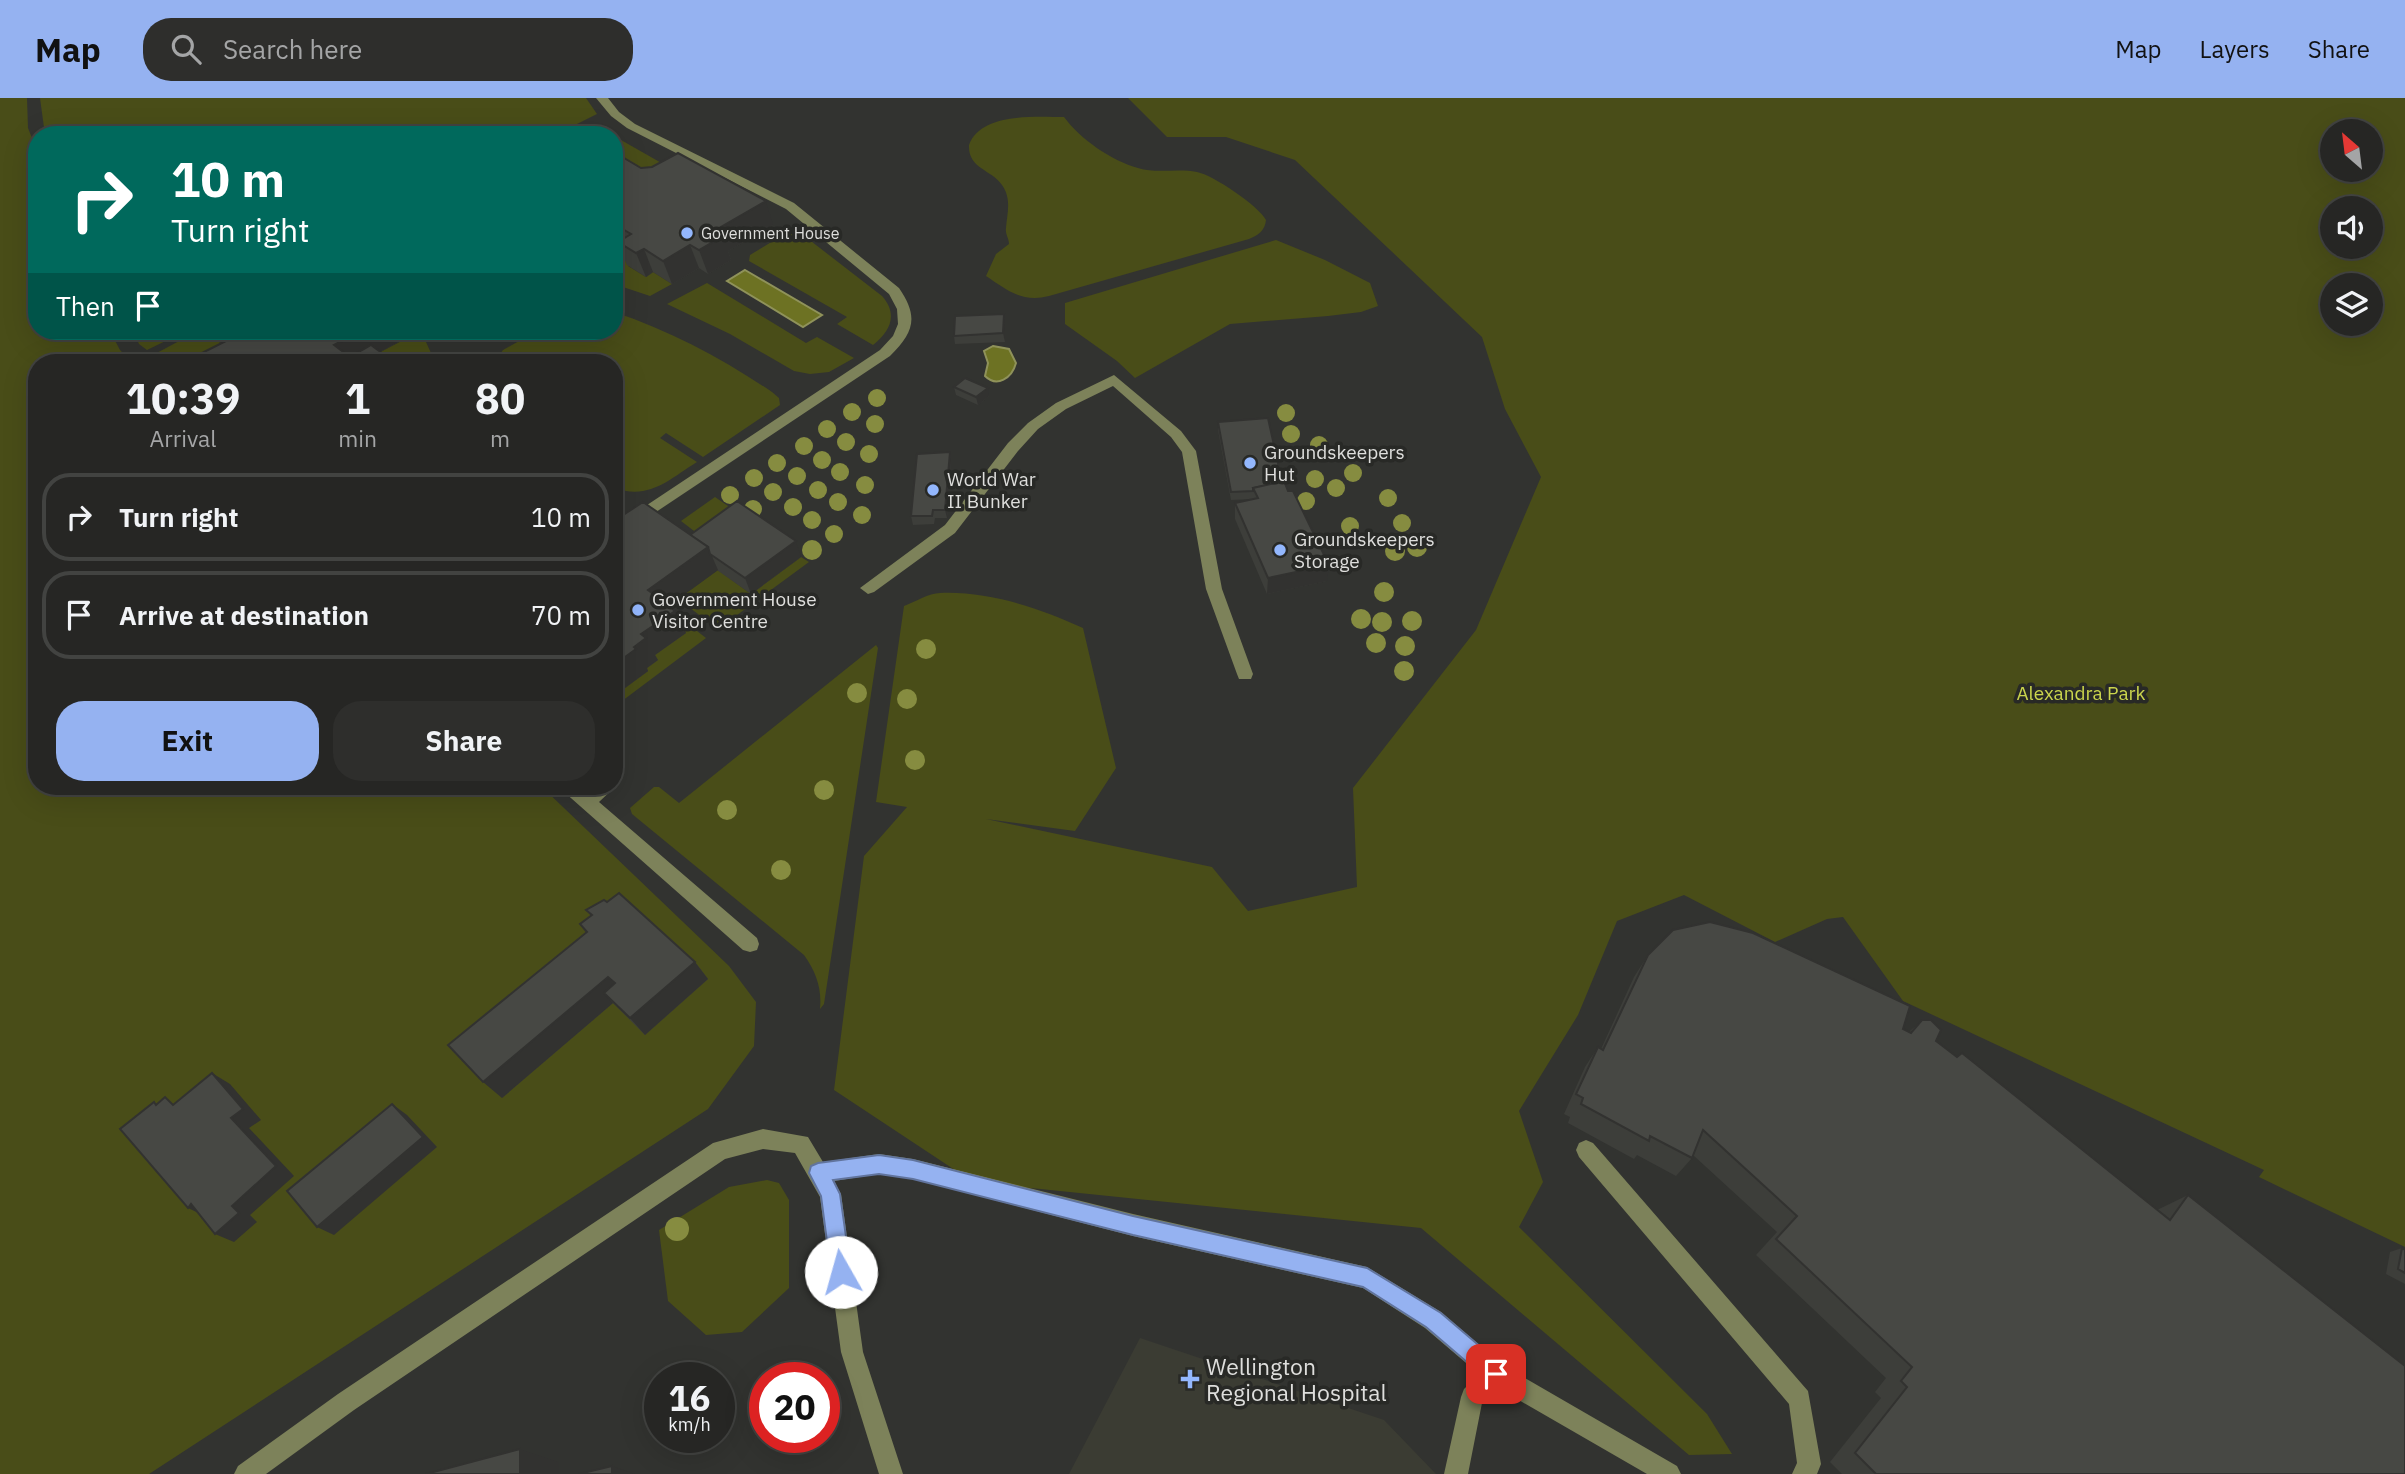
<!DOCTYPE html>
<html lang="en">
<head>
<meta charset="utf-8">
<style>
	:root { --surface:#262624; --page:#2e2e2c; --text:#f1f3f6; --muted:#a4a5a6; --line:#424341; --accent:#95b2f1 }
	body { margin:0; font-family:"IBM Plex Sans",sans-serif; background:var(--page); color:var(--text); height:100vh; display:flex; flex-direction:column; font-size:26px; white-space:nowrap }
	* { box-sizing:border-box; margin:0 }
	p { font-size:23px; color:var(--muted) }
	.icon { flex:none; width:38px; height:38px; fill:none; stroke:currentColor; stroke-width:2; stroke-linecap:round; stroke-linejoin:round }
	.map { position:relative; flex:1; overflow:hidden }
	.side { position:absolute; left:28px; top:256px; width:595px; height:441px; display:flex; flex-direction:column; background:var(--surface); border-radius:28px; box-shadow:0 7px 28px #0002,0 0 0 2px var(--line) }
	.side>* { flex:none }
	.top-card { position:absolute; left:28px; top:28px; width:595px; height:214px; border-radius:28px; box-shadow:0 7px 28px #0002,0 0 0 2px var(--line); background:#00695c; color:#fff; overflow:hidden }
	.needle { width:46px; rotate:332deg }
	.tools { position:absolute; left:2320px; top:21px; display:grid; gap:14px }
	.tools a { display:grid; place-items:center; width:63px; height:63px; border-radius:50%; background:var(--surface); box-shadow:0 7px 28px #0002,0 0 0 2px var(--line); font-size:35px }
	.speed { position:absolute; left:644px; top:1264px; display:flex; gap:14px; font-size:35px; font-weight:700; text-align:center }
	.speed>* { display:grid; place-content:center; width:91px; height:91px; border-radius:50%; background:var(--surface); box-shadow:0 7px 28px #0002,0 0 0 2px var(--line); line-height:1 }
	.speed small { font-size:18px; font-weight:400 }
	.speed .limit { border:10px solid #d22; background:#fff; color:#111 }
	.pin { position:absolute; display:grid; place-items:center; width:60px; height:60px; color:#fff; margin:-30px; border-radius:14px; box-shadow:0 4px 10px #0006 }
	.me { position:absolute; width:77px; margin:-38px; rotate:353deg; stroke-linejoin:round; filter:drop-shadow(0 0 5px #0008) }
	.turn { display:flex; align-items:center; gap:24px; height:147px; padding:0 28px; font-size:32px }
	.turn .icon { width:91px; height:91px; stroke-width:2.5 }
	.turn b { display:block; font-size:49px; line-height:60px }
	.then { display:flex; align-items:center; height:66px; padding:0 28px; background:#0003; gap:14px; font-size:26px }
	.eta { display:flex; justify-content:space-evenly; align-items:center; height:119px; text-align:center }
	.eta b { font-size:42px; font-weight:800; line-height:49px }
	.button { display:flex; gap:14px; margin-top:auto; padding:14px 28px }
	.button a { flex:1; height:80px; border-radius:28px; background:var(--accent); color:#111; font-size:28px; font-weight:800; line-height:80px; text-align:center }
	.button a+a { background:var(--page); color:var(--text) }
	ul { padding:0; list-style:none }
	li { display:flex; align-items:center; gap:21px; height:88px; margin:0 14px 10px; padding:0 14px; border:4px solid var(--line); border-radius:28px }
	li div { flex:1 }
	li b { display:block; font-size:26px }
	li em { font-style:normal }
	header { display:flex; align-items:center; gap:42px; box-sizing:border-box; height:98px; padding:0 35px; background:var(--accent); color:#111 }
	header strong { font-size:33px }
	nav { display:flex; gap:38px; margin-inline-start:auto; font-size:24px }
	.search { width:490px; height:63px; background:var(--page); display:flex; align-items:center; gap:18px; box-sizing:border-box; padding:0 24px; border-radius:28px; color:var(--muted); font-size:26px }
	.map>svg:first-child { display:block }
	.built { fill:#3b3c33 }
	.green { fill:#494d18; fill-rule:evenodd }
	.water { fill:#6d7223; stroke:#8f925a; stroke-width:2 }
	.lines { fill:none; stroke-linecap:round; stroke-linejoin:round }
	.minor { fill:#7d825a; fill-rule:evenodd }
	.tree { fill:#868c40 }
	.wall { fill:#3d3e3a }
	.shaded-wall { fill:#323230 }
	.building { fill:#474844; stroke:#323230; stroke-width:2 }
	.route { fill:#95b2f1; stroke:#61749d; stroke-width:2 }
	.poi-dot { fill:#93b7fd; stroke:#282926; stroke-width:2.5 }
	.labels { text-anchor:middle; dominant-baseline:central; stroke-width:7; stroke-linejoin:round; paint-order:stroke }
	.far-poi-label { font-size:16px; fill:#dededc; stroke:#282926; text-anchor:start }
	.poi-label { font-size:19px; fill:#dededc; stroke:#282926; text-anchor:start }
	.park-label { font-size:19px; fill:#cbd54d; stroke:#282926 }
	.near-poi-label { font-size:23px; fill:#dededc; stroke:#282926; text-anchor:start }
</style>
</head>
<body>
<header>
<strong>Map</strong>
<div class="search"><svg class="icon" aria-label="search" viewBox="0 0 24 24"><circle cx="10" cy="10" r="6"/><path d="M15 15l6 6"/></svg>Search here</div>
<nav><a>Map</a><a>Layers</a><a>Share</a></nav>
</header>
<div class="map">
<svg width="2405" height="1376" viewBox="0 0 2405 1376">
	<rect width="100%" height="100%" fill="#323330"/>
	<path class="built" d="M1140 1240 1384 1322 1436 1376H1069Z"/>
	<g class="green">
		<path d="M0 0H27L28 30 37 53V233H110L120 252 131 264H37V688H541L729 868 756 904 754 948 708 1011 149 1376H0Z"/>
		<path d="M40 0H586L597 16 555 37H45Z"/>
		<path d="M1128 0H2405V1149L2259 1079 2264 1072 1903 903 1843 819 1827 821 1775 844 1684 797 1617 823 1578 917 1519 1013 1543 1084 1519 1129 1707 1316 1732 1356 1689 1357 1421 1130 973 1084 834 992 864 758 907 709 876 704 904 508C915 504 929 495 940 495 989 493 1039 510 1083 530L1116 670 1075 733 986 721 1212 769 1248 813 1357 789 1353 690 1476 532 1541 379 1505 311 1482 239 1295 62 1226 39H1167ZM2333 33H2371V72H2333ZM2333 110H2371V149H2333ZM2333 187H2371V226H2333Z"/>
		<path d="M1064 19C1080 41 1112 63 1138 70 1157 76 1177 70 1197 74 1213 77 1259 108 1266 122 1265 133 1258 137 1249 141L1049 198C1022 205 1007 192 986 178L996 156 1009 146C1009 140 1005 136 1006 130 1007 116 1012 101 1002 87 991 71 968 71 969 47 981 14 1036 19 1064 19Z"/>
		<path d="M614 38 686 79 614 73Z"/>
		<path d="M794 130 882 198C898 216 891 233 873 247L837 226 847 219 749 163 750 157Z"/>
		<path d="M1276 142 1325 162 1370 185 1378 208 1361 214 1328 218 1230 226 1135 280 1117 263 1065 226V205Z"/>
		<path d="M614 143 641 160 628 168 646 179 653 174 672 186 650 198 614 186Z"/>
		<path d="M707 185 806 245 817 239 854 260 829 274 810 276 794 273 730 236 667 206Z"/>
		<path d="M614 214C671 233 723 261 772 294L779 300 780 307 703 359 666 335 660 340 697 364C668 382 650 402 614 390V264H494L503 252 537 233H614Z"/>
		<path d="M133 233H186L147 252 139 246Z"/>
		<path d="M198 233H218L210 237 223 247 190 264H148L153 257Z"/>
		<path d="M421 233H439L429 238 426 244 435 264H361Z"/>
		<path d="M715 399 744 419 698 436 681 423Z"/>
		<path d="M801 459 809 464 718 531 678 501 718 472 751 496Z"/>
		<path d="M666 509 706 540 614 609V598L648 573 646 571 653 558Z"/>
		<path d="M876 547 878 550 824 906 820 911C822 890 816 874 804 857L632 716 630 710 654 689H659L679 705Z"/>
		<path d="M767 1082 779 1085 789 1102V1190L742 1234 706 1237 668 1203 659 1132 729 1089Z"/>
	</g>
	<g class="water">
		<path d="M745 172 822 217 803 229 727 183Z"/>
		<path d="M993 248 1009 251 1016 265C1012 280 997 290 985 278L988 265 984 253Z"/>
	</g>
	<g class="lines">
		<g class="minor">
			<path d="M596 0H608L619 14 635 26 794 105 899 190C919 219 914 234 890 258L614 442V429L880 252 893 238 898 226 897 211 889 196 786 111 627 30 611 18Z"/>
			<path d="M1114 277 1181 333 1196 353 1222 491 1253 576 1251 581H1239L1237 576 1206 491 1182 354 1171 339 1113 288 1066 311 1038 331 1018 353 955 435 874 494 868 496 860 490 945 427 1008 345 1028 325 1056 305Z"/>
			<path d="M614 685 616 688 599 704 757 840 759 846 757 852 750 854 743 852 563 693 560 688H581L587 693 594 688H614Z"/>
			<path d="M763 1031 808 1039 823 1064 879 1056 913 1061 1133 1116 1367 1169 1441 1214 1504 1268 1677 1368 1681 1376H1647L1498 1290 1482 1305 1468 1376H1444L1461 1299 1464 1291 1479 1276 1425 1230 1363 1190 1133 1138 913 1081 879 1076 834 1083 841 1096 863 1254 903 1376H879L841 1254 820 1099 795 1055 763 1051 725 1061 354 1312 266 1376H234L238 1368 338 1296 713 1045Z"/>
			<path d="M1586 1042 1593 1045 1808 1293 1821 1366 1817 1376H1792L1797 1365 1789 1306 1579 1059 1576 1052 1579 1045Z"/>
		</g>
	</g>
	<g class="tree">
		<circle cx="877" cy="300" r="9"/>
		<circle cx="852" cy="314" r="9"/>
		<circle cx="1286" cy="315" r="9"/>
		<circle cx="875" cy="326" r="9"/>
		<circle cx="827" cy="331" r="9"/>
		<circle cx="1291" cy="336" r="9"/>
		<circle cx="846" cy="344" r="9"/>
		<circle cx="1319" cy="347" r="9"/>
		<circle cx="804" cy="348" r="9"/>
		<circle cx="869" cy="356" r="9"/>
		<circle cx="822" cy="362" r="9"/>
		<circle cx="777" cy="365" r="9"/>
		<circle cx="840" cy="374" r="9"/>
		<circle cx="1353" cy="375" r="9"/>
		<circle cx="797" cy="378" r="9"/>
		<circle cx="754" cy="380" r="9"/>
		<circle cx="1315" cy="381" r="9"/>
		<circle cx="865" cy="387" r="9"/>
		<circle cx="1336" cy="390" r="9"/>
		<circle cx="818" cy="392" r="9"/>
		<circle cx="773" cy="394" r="9"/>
		<circle cx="730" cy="397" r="9"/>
		<circle cx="1388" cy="400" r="9"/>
		<circle cx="1306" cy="403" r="9"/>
		<circle cx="838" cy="404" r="9"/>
		<circle cx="793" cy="409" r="9"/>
		<circle cx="753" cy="411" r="9"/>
		<circle cx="862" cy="417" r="9"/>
		<circle cx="812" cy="422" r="9"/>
		<circle cx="1402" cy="425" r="9"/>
		<circle cx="1350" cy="428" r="9"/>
		<circle cx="834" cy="436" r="9"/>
		<circle cx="1417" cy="449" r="10"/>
		<circle cx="812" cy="452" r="10"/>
		<circle cx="1395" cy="453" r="10"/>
		<circle cx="1384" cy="494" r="10"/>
		<circle cx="1361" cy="521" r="10"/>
		<circle cx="1412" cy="523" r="10"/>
		<circle cx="1382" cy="524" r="10"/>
		<circle cx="1376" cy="545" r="10"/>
		<circle cx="1405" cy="548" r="10"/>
		<circle cx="926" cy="551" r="10"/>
		<circle cx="1404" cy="573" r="10"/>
		<circle cx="857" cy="595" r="10"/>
		<circle cx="907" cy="601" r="10"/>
		<circle cx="915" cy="662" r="10"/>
		<circle cx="824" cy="692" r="10"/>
		<circle cx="727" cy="712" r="10"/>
		<circle cx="781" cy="772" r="10"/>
		<circle cx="677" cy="1131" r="12"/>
	</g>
	<g class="wall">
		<path d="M614 54 641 70 773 127 728 153 731 162 708 176 699 170 672 186 653 174 646 179 627 167 618 146 614 143Z"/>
		<path d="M1004 216 1005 224V244L955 246 954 238Z"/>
		<path d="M207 233H419L380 254 221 245 210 237Z"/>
		<path d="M460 233H491L487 235 485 234 472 241Z"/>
		<path d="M954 289 989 298 978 307 956 297Z"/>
		<path d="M1218 324 1282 384 1327 483 1267 496 1235 421V405L1252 401 1231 402 1218 332Z"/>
		<path d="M950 354 951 362 947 420H935L934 426 913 427 911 418Z"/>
		<path d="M614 423 690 437 801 459 751 496 717 472 668 508 686 535 655 557 658 562 647 570 648 573 614 598Z"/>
		<path d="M586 812 695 864 708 881 645 937 613 905 502 1000 586 834 580 826 591 818Z"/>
		<path d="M1648 857 1903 931 1909 934 1922 922 1936 943 2157 1112 2188 1097 2405 1376H1842L1830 1364 1881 1300 1875 1294 1886 1280 1756 1157 1777 1134 1693 1057 1692 1060 1676 1078 1637 1057 1634 1061 1568 1025 1570 1019 1564 1016 1585 969 1598 949 1601 951 1634 879Z"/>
		<path d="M2402 1150 2405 1152V1186L2386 1176 2390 1154Z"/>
	</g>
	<g class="shaded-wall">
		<path d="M766 103 773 127 728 153 731 162 708 176 699 152 714 133Z"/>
		<path d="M690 147 699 170 672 186 663 163Z"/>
		<path d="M644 151 653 174 646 179 636 155Z"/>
		<path d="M1004 216 1005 224V244L1003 235Z"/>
		<path d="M361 233H419L361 264H345L334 247Z"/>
		<path d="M468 233H485V234L472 241Z"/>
		<path d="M988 290 989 298 978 307 976 299Z"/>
		<path d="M950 354 951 362 947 420 945 412Z"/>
		<path d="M796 443 801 459 751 496 745 480Z"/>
		<path d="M708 449 718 472 659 515 648 492Z"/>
		<path d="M1329 467 1327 483 1267 496 1268 480Z"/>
		<path d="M675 513 686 535 655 557 658 562 647 570 648 573 614 598V567L634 549 641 536Z"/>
		<path d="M695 864 708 881 645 937 630 920Z"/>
		<path d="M608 879 623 896 604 895 613 905 502 1000 483 984Z"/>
		<path d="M212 975 230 986 261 1022 249 1030 294 1078 250 1117 257 1124 234 1144 215 1136 232 1108Z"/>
		<path d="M392 1006 407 1017 437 1049 334 1137 317 1129Z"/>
		<path d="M191 1106 207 1119 188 1110Z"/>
		<path d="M520 1351 559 1364V1376H520Z"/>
		<path d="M612 1368 635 1376H612Z"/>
	</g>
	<g class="building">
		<path d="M572 30 583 36 588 33 595 37H535L547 31Z"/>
		<path d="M614 54 641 70 652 69 678 55 766 103 714 133 723 138 699 152 690 147 663 163 644 151 636 155 618 144 631 136 614 126Z"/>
		<path d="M1004 216 1003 235 954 238 955 218Z"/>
		<path d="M217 233H361L334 247 350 259 371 247 394 264H184L228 242Z"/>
		<path d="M965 280 988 290 976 299 954 289Z"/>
		<path d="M1268 320 1282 384 1253 390V393L1231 394 1218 324Z"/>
		<path d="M950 354 945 412H933L932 418H911L917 356Z"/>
		<path d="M1284 383 1288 393H1293L1329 467 1268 480 1235 405 1258 400 1253 390Z"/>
		<path d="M737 403 796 443 745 480 710 456 708 449 690 437Z"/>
		<path d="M643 404 708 449 648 492 675 513 641 536 646 540 634 549 636 551 614 567V423Z"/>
		<path d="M619 795 695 864 630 920 604 895 615 885 608 879 483 984 448 947 587 834 580 826 592 817 586 812 604 802 607 804Z"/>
		<path d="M1710 824 1753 835 1910 908 1903 931 1911 935 1922 922H1931L1941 932 1936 943 1957 959 1962 955 2170 1122 2188 1097 2405 1268V1376H1876L1855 1355 1907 1289 1901 1283 1912 1269 1776 1141 1797 1118 1703 1032 1692 1060 1650 1038 1649 1043 1581 1006 1583 1000 1576 996 1598 949 1603 952 1648 857 1673 832Z"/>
		<path d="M212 975 243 1011 231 1020 276 1068 232 1108 239 1115 215 1136 191 1106 188 1110 120 1031 154 1004 156 1007 165 999 173 1007Z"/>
		<path d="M392 1006 423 1039 317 1129 287 1093Z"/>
		<path d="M2402 1150 2405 1152V1175L2398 1171Z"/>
		<path d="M520 1351V1376H426Z"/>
		<path d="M612 1368V1376H579Z"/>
	</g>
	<path class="route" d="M879 1057 913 1062 1133 1118 1367 1170 1441 1215 1503 1268 1506 1276 1503 1283 1496 1286 1489 1283 1426 1229 1363 1189 1133 1137 913 1081 879 1076 833 1082 840 1096 851 1174 848 1181 841 1184 834 1181 831 1174 821 1098 809 1075 811 1068 818 1065Z"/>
	<g class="poi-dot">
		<circle cx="687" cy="135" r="7"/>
		<circle cx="1250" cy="365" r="7"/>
		<circle cx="933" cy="392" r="7"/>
		<circle cx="1280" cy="452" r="7"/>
		<circle cx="638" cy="512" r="7"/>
		<path d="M1186.5 1270.5h7v7h7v7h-7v7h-7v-7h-7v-7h7z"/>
	</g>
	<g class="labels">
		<g class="far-poi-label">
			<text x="701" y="135">Government House</text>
		</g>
		<g class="poi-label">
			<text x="1264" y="354">Groundskeepers<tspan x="1264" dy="22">Hut</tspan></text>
			<text x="947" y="381">World War<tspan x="947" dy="22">II Bunker</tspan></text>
			<text x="1294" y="441">Groundskeepers<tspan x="1294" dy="22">Storage</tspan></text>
			<text x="652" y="501">Government House<tspan x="652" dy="22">Visitor Centre</tspan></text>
		</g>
		<g class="park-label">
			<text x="2081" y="595">Alexandra Park</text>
		</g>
		<g class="near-poi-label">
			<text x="1206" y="1268">Wellington<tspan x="1206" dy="26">Regional Hospital</tspan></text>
		</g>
	</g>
</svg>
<div class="tools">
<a><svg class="needle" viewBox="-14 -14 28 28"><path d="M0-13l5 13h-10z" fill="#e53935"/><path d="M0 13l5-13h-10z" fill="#a4a5a6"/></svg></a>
<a><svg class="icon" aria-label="sound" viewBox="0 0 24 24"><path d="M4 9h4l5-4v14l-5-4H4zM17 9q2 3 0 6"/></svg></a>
<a><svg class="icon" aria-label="layers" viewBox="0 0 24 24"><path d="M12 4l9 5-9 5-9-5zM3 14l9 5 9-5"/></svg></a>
</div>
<div class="speed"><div>16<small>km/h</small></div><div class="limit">20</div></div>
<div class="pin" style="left:1496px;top:1276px;background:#d93025"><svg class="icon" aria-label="arrive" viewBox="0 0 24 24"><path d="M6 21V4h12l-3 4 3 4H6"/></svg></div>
<svg class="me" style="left:841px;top:1174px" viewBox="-20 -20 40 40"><circle r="19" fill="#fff"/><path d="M0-13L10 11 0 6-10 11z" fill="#95b2f1"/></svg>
<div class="top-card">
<div class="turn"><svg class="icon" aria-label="right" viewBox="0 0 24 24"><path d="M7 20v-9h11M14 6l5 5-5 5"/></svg><div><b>10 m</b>Turn right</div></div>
<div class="then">Then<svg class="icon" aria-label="arrive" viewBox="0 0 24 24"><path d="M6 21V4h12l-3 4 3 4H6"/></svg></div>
</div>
<section class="side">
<div class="eta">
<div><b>10:39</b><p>Arrival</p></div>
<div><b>1</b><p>min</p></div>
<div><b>80</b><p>m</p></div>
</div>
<ul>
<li><svg class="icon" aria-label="right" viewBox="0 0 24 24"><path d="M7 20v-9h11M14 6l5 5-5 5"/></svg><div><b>Turn right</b></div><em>10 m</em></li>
<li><svg class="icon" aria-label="arrive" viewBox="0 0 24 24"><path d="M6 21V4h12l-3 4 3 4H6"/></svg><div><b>Arrive at destination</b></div><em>70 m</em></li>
</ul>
<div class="button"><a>Exit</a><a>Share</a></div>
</section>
</div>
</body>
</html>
